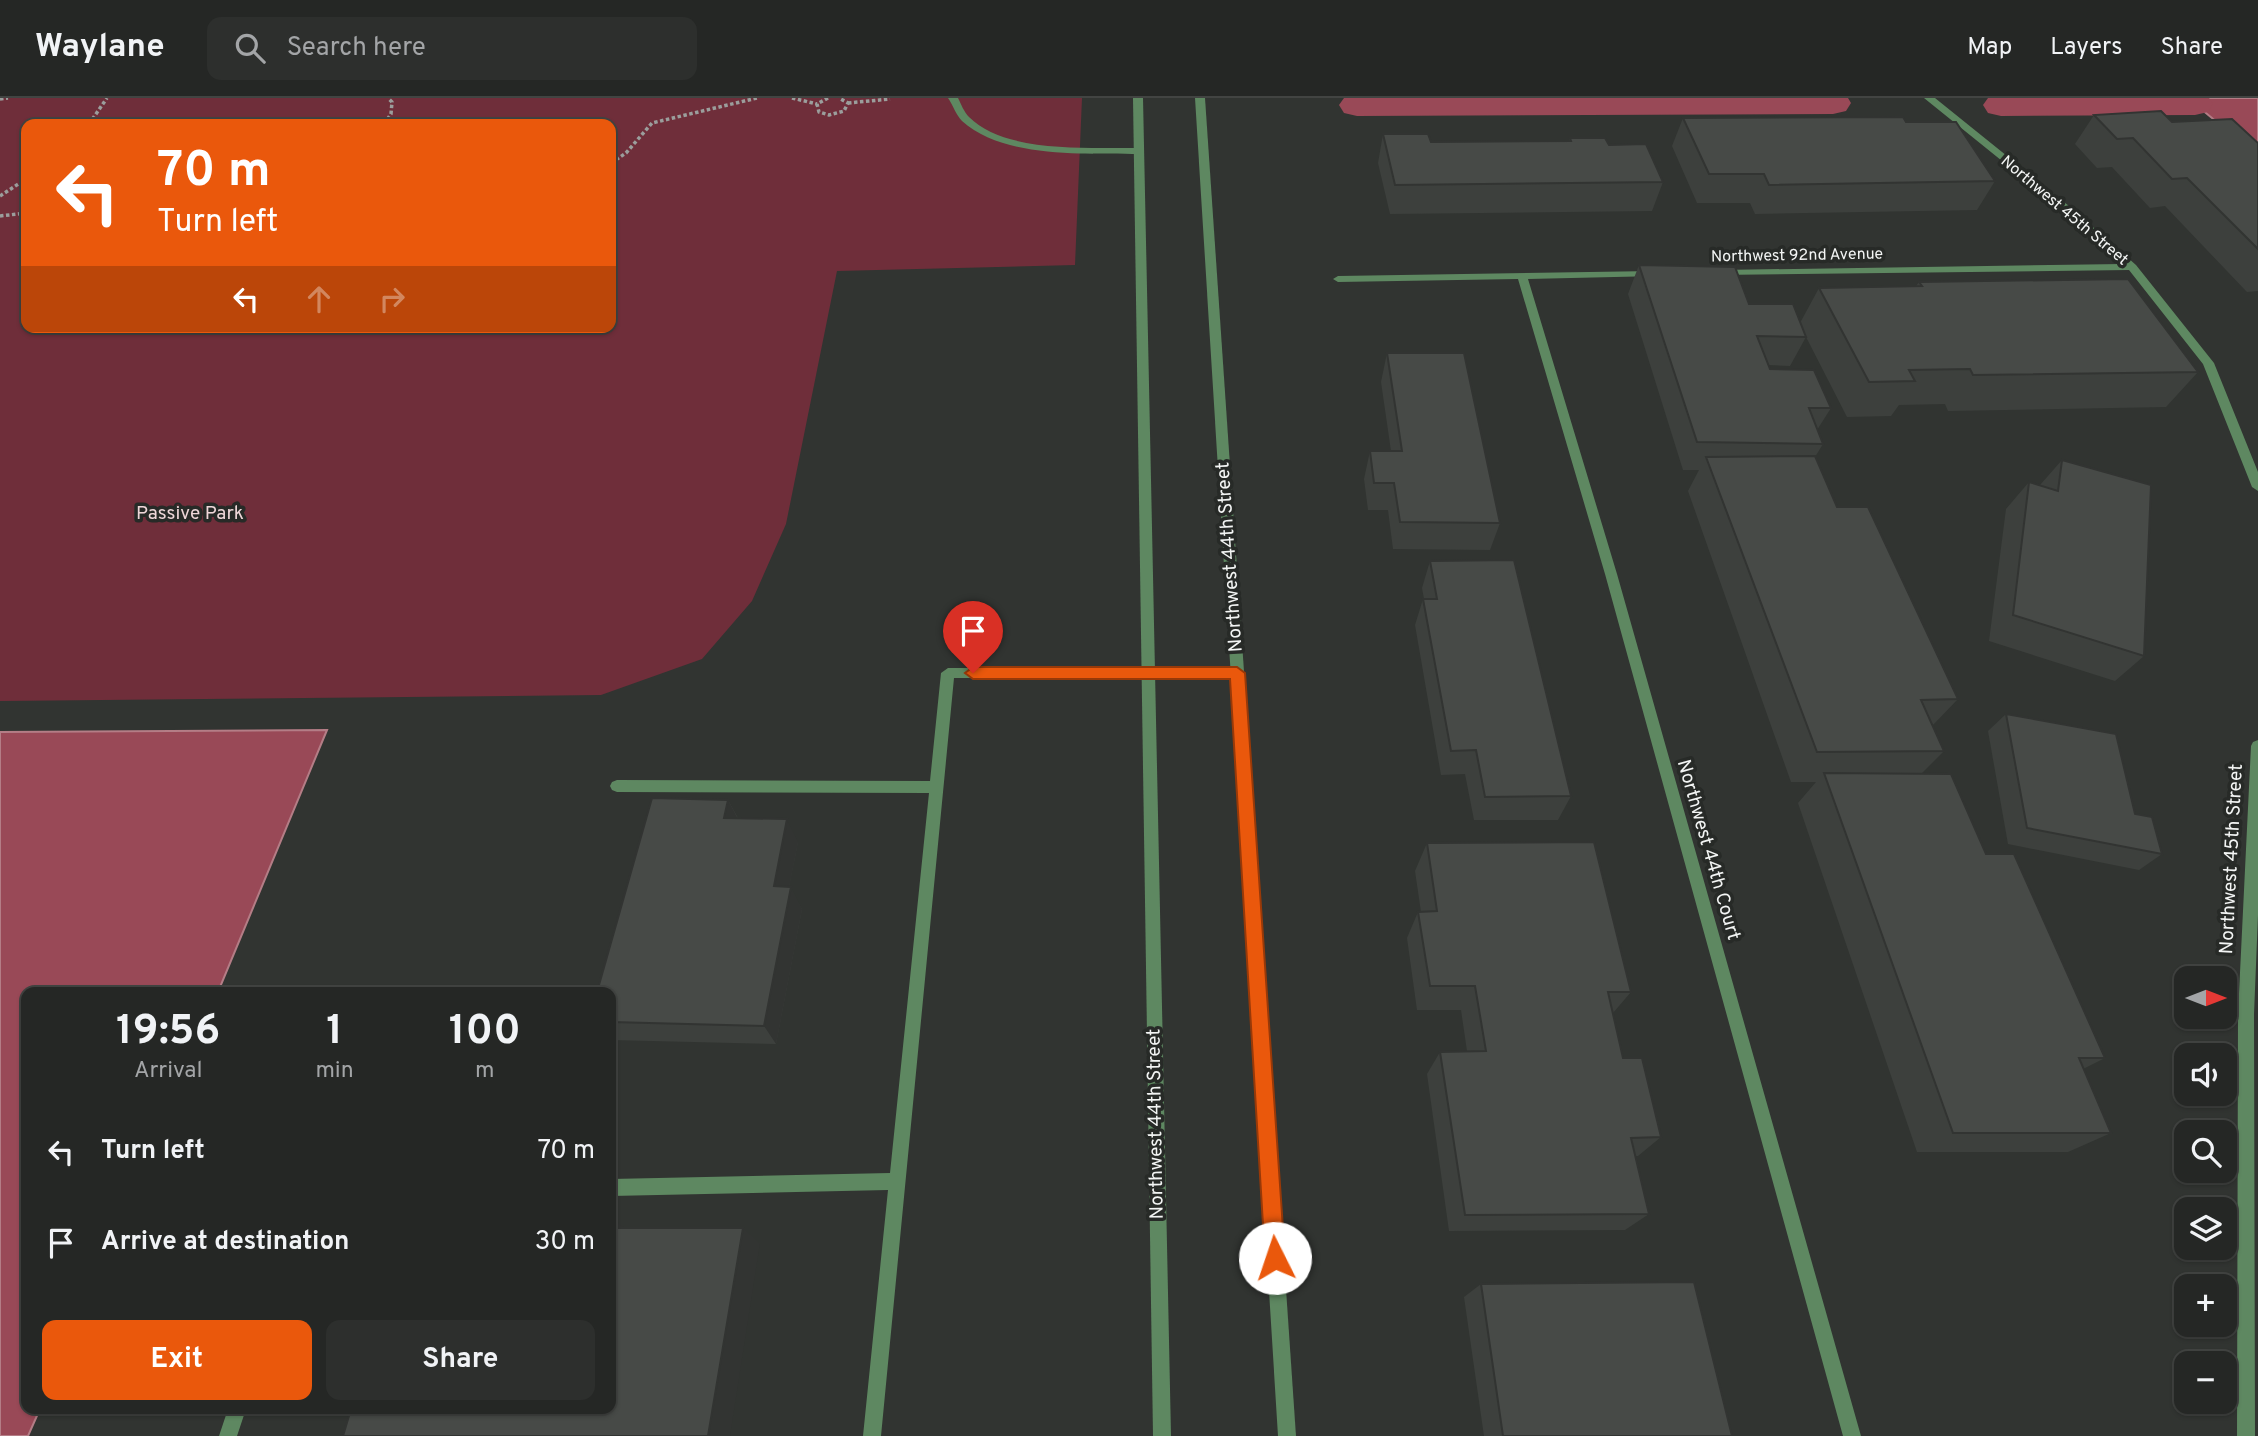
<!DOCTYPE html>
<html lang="en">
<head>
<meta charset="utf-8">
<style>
	:root { --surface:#252725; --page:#2d2f2d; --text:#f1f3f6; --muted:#a3a5a7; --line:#424442; --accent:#ea580c }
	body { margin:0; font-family:Overpass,sans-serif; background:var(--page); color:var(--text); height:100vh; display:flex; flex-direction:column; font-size:26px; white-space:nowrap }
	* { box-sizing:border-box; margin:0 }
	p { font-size:23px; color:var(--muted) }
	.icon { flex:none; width:38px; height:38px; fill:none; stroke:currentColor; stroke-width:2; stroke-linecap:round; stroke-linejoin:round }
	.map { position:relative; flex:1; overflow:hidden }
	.details { position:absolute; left:21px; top:889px; width:595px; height:427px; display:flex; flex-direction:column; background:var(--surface); border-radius:14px; box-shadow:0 2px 5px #0004,0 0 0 2px var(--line) }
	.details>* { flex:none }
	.banner { position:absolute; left:21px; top:21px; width:595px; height:214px; border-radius:14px; box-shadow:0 2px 5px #0004,0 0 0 2px var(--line); background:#ea580c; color:#fff; overflow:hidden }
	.needle { width:46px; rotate:90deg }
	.tools { position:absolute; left:2174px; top:868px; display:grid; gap:14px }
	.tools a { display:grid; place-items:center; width:63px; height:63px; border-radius:14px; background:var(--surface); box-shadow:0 2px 5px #0004,0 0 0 2px var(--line); font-size:35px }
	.pin { position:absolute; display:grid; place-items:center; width:60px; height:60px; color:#fff; margin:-72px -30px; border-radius:50% 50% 50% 0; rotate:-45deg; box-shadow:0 0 7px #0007 }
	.pin .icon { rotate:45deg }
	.me { position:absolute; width:77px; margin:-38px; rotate:356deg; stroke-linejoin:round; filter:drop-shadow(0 0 5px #0008) }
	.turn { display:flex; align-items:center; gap:24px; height:147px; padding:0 21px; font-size:32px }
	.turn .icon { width:91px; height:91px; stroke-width:2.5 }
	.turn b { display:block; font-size:49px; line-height:60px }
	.lanes { display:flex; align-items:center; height:66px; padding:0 21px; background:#0003; justify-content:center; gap:35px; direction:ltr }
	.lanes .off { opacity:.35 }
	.eta { display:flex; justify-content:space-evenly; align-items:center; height:119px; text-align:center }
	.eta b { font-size:42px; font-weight:700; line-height:49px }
	.button { display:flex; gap:14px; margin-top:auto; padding:14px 21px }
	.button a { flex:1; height:80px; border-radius:14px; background:var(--accent); color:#fff; font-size:28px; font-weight:700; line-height:80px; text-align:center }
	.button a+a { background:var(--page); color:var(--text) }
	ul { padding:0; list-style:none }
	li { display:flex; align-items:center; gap:21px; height:91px; padding:0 21px }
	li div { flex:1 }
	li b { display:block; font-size:26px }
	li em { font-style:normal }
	header { display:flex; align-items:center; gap:42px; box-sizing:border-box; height:98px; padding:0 35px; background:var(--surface); border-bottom:2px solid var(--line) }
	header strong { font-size:33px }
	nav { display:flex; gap:38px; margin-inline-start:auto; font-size:24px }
	.search { width:490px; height:63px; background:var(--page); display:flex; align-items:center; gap:18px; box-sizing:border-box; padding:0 24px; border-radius:14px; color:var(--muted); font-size:26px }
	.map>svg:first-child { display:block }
	.green { fill:#6f2e3a; fill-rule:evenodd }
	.water { fill:#994957; stroke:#b47d86; stroke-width:2 }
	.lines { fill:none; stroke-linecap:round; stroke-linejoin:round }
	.canal { fill:#994957; fill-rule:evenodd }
	.path { stroke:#9b9e9c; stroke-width:3.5; stroke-dasharray:3.5 2.5; stroke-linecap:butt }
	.service { fill:#5e8861; fill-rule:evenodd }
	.minor { fill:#5e8861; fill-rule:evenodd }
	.tertiary { fill:#5e8861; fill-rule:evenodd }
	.wall { fill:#3d403d }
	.shaded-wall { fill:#323432 }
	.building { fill:#474a47; stroke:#323432; stroke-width:2 }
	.route { fill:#ea580c; stroke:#983908; stroke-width:2 }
	.labels { text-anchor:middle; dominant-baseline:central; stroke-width:7; stroke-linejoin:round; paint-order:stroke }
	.far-street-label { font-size:16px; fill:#f3f5f4; stroke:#272a27 }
	.park-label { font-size:19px; fill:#efd7d9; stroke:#272a27 }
	.street-label { font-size:19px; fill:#f3f5f4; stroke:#272a27 }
</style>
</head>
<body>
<header>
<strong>Waylane</strong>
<div class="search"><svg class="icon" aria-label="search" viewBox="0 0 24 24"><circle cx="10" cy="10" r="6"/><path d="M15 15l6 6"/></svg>Search here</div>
<nav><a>Map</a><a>Layers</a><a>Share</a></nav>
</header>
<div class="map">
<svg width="2258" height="1338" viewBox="0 0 2258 1338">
	<rect width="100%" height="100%" fill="#313431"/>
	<path class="green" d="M0 0H1082L1075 167 837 173 786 426 752 503 702 561 601 597 0 603ZM26 26H611V229H26Z"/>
	<g class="water">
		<path d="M2188 0H2258V58L2195 6Z"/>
		<path d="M327 632 218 894H26V1311H40L28 1338H0V634Z"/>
	</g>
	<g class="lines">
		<g class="canal">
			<path d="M1344 0H1848L1851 5 1846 13 1833 16 1357 18 1344 15 1339 7Z"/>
			<path d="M1988 0H2209L2213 6 2208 14 2195 17 2001 18 1988 15 1983 7Z"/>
		</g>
		<g class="path">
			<path d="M792 0 817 6"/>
			<path d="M828 0 817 6 819 14 829 17 844 13 848 5 839 0"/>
			<path d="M0 1 8 0"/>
			<path d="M848 5 890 1"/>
			<path d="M89 26 107 0"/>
			<path d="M384 26 391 16 392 4 388 0"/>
			<path d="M611 65 626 55 652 25 757 0"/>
			<path d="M0 98 26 81"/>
			<path d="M0 118 26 115"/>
		</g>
		<g class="service">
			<path d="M948 0H958C961 6 964 14 969 19 1006 56 1090 49 1139 50L1144 53 1139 56C1086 55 1004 61 962 23 956 17 953 7 948 0Z"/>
			<path d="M948 570H1237L1244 575 1237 580H954L881 1338H863L888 1092 611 1098V1081L890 1075 929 695 617 694 612 692 610 688 612 684 617 682 930 683 941 575Z"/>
			<path d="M228 1311H246L237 1338H219Z"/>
		</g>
		<g class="minor">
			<path d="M1924 0H1935L2069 108 2136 167 2214 265 2258 374V393L2252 389 2203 266 2129 172 1716 177V173L1720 172 2122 166 2063 112Z"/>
			<path d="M1654 173 1659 176 1658 178 1528 181 1617 476 1861 1338H1843L1605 476 1518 181 1338 184 1333 181 1338 178Z"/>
			<path d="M2258 642V817L2254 916 2255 1338H2237L2238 916 2251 648 2253 644Z"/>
		</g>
		<g class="tertiary">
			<path d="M1133 0H1143L1171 1338H1153Z"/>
			<path d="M1195 0H1205L1296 1338H1278Z"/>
		</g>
	</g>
	<g class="wall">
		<path d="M2094 17 2172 24 2258 45V193L2247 194 2165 108 2150 110 2112 69 2097 70 2075 46Z"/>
		<path d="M1683 20 1906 24 1995 83 1977 112 1755 116 1750 105H1697L1672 48Z"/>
		<path d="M1383 36 1431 44 1569 43 1570 40 1609 47 1663 84 1652 113 1390 116 1378 65Z"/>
		<path d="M1639 167 1749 206 1800 225 1819 190 1916 188 1919 184 2198 274 2166 309 1948 313 1945 306 1899 307 1891 318 1847 319 1804 235 1806 239 1790 268 1768 267 1770 271 1831 310 1817 332 1823 346 1815 359 1837 409 1958 601 1932 628 1944 653 1921 676 1986 756 2105 960 2083 971 2111 1035 2068 1054H1917L1798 705 1816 684H1791L1688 393 1699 372H1683L1628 196Z"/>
		<path d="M1387 255 1500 425 1490 452 1393 451 1388 412H1368L1364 381 1370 353H1391L1381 284Z"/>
		<path d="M2062 362 2144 558 2115 583 1989 543 2006 411 2029 384 2040 387Z"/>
		<path d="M1430 463 1571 698 1558 722H1474L1465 676 1441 677 1415 527 1423 501H1424L1422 490Z"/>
		<path d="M2006 616 2135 716 2162 756 2139 772 2008 746 1988 633Z"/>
		<path d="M728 702 738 720 798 744 789 789 802 811 776 946 611 942V894Z"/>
		<path d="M1427 745 1631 894 1613 915 1623 960 1661 1039 1638 1058H1635L1649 1116 1625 1132 1449 1133 1427 976 1440 954 1467 953 1461 912H1417L1407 840 1418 814H1421L1415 773Z"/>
		<path d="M1481 1186 1732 1338H1484L1464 1199Z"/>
	</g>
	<g class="shaded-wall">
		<path d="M728 702 740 725 724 720Z"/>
		<path d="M787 721 798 744 785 810 774 788Z"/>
		<path d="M791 789 802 811 776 946 764 928Z"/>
		<path d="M617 1125 640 1140 616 1130Z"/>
		<path d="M743 1130 760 1145 730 1338H708Z"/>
	</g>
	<g class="building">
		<path d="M2161 13 2172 24 2232 21 2258 45V151L2187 80 2172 81 2133 40 2117 41 2094 17Z"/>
		<path d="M1903 19 1906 24H1956L1995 83 1769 87 1764 76H1709L1683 20Z"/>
		<path d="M1383 36H1428L1431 44 1571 43 1570 40H1605L1609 47 1646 46 1663 84 1395 87Z"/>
		<path d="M1639 167 1735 169 1749 206H1793L1806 239 1757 238 1770 271 1814 272 1831 310H1809L1823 346 1697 344Z"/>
		<path d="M2128 181 2198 274 1973 277 1970 271 1909 272 1915 283 1869 284 1819 190 1922 188 1919 184Z"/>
		<path d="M1387 255H1464L1500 425 1400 424 1394 385H1374L1370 353H1402Z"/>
		<path d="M1815 358 1837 409H1868L1958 601 1921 602 1944 653 1817 654 1706 359Z"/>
		<path d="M2062 362 2151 387 2144 558 2013 517 2029 384 2058 393Z"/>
		<path d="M1514 462 1571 698 1485 699 1476 652 1451 653 1423 501H1437L1430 463Z"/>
		<path d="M2006 616 2116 636 2135 716 2152 719 2162 756 2027 730Z"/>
		<path d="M1824 675 1951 676 1986 756H2014L2105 960H2079L2111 1035H1953Z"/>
		<path d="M652 700 728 702 724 720 787 721 774 788 791 789 764 928 611 924V894H597Z"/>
		<path d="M1594 744 1631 894H1608L1623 960H1642L1661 1039 1631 1040 1649 1116 1465 1117 1440 954 1486 953 1475 888H1430L1418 814 1437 813 1427 745Z"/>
		<path d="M611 1125H617L616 1130H743L708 1338H343L351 1311H611Z"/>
		<path d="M1694 1184 1732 1338H1503L1481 1186Z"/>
	</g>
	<path class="route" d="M973 569H1237L1245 575 1285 1160 1282 1168 1275 1170 1268 1168 1265 1160 1230 581H973L965 575Z"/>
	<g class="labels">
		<g class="far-street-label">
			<text transform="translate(2064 113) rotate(40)">Northwest 45th Street</text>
			<text transform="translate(1797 158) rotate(-1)">Northwest 92nd Avenue</text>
		</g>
		<g class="park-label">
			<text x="190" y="416">Passive Park</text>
		</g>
		<g class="street-label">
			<text transform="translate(1230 459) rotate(-94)">Northwest 44th Street</text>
			<text transform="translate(1708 752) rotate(74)">Northwest 44th Court</text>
			<text transform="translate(2232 761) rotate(-87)">Northwest 45th Street</text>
			<text transform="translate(1156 1026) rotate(-91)">Northwest 44th Street</text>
		</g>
	</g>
</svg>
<div class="tools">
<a><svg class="needle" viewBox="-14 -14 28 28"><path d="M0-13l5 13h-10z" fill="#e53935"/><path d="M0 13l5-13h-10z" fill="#a3a5a7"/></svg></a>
<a><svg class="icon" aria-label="sound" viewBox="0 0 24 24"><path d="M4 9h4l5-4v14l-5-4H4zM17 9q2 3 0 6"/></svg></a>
<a><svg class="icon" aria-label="search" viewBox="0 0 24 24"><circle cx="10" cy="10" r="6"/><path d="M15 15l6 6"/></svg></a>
<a><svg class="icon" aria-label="layers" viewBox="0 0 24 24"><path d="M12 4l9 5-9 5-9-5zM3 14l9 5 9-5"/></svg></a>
<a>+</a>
<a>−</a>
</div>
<div class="pin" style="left:973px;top:575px;background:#d93025"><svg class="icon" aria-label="arrive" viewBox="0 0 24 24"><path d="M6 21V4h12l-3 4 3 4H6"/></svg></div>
<svg class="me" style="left:1275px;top:1160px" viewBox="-20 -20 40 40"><circle r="19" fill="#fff"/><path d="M0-13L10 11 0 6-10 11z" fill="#ea580c"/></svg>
<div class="banner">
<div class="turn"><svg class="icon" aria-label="left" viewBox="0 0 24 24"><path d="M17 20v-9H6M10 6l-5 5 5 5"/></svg><div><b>70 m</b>Turn left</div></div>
<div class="lanes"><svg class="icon" aria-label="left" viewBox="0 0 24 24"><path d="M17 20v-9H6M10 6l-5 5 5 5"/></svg><svg class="icon off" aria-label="ahead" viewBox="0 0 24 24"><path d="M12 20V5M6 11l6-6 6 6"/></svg><svg class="icon off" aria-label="right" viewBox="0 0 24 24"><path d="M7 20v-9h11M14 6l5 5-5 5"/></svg></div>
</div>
<section class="details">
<div class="eta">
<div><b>19:56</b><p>Arrival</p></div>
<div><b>1</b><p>min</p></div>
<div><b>100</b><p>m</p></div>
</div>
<ul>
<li><svg class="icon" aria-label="left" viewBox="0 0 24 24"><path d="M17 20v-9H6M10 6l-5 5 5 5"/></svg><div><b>Turn left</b></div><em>70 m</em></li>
<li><svg class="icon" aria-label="arrive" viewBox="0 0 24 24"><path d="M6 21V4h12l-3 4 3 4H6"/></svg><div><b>Arrive at destination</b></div><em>30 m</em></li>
</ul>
<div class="button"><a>Exit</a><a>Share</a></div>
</section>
</div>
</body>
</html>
